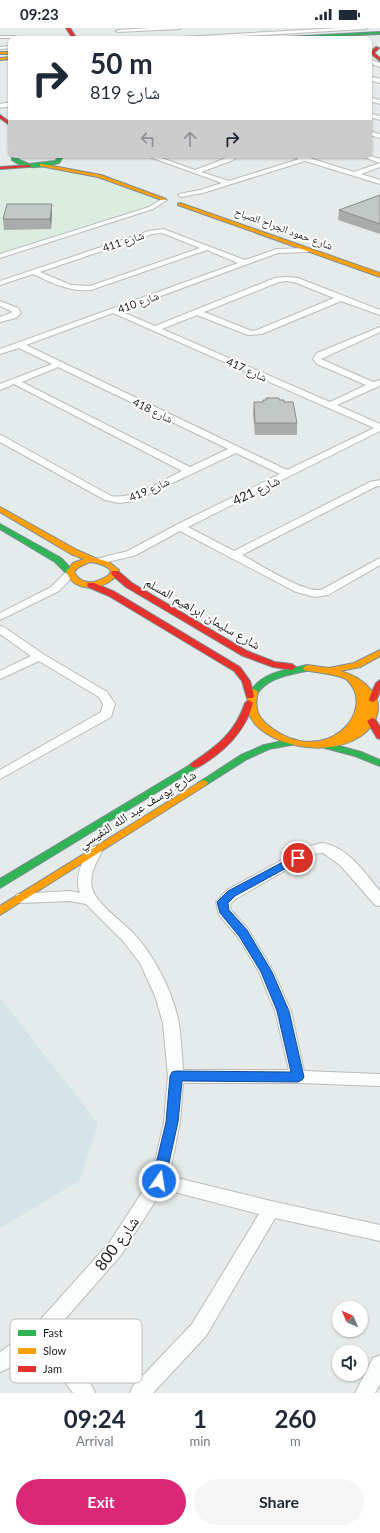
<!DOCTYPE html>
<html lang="en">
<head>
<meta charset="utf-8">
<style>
	:root { --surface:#fff; --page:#f6f6f7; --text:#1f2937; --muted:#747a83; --accent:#db2777 }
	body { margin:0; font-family:Lato,"Noto Naskh Arabic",sans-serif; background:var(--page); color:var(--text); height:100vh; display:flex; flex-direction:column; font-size:15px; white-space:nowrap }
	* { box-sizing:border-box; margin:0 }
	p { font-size:13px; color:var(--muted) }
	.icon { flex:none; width:22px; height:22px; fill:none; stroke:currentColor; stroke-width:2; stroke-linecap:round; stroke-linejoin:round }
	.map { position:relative; height:1365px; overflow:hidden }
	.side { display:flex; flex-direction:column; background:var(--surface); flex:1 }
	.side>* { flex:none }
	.hud { position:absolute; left:8px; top:8px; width:364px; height:122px; border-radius:8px; box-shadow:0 1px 3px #0004; background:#fff; color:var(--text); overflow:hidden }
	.needle { width:26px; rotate:315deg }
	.controls { position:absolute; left:332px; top:1273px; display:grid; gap:8px }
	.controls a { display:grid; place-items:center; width:36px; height:36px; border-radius:50%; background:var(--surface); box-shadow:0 1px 3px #0004; font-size:20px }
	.pin { position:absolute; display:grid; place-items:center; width:34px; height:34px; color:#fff; margin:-17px; border:2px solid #fff; border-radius:50%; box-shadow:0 1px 4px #0007 }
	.me { position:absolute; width:44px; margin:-22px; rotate:13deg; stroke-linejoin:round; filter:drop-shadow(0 0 3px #0008) }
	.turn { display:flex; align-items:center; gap:14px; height:84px; padding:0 16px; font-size:18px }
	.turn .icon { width:52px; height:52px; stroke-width:2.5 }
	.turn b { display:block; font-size:28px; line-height:34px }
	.lanes { display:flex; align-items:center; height:38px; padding:0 16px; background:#0003; justify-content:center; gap:20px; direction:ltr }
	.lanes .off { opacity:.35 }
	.eta { display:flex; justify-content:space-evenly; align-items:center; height:68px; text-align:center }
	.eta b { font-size:24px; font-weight:700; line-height:28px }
	.action { display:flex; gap:8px; margin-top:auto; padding:8px 16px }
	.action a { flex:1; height:46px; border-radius:24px; background:var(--accent); color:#fff; font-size:16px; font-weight:700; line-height:46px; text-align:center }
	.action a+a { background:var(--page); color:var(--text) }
	.status { display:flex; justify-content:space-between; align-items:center; height:28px; padding:0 20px; background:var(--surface); direction:ltr }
	.status svg { height:11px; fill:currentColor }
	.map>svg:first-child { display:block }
	.commercial { fill:#dbede1 }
	.education { fill:#d4e4e7 }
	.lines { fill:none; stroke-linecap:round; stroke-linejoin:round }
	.street-casing { stroke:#babcbc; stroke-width:2 }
	.fast-casing { stroke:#7e8e94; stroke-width:2 }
	.slow-casing { stroke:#7e8e94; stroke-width:2 }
	.jam-casing { stroke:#7e8e94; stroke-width:2 }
	.street { fill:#fbfcfc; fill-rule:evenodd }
	.fast { fill:#30b455; fill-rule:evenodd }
	.slow { fill:#ff9f0a; fill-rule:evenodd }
	.jam { fill:#e5322d; fill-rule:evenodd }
	.wall { fill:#a7acaa }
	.shaded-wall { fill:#888c8b }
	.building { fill:#c2c8c6; stroke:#888c8b }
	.route { fill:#1a73e8; stroke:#114b97 }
	.labels { text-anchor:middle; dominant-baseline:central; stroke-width:4; stroke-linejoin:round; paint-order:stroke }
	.far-street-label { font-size:11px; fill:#1c1c1c; stroke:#fff }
	.street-label { font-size:13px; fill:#1c1c1c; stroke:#fff }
	.near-street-label { font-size:16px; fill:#1c1c1c; stroke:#fff }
	.key { fill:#fff; stroke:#bbb; stroke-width:1 }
	.key-label { font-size:11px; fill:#1c1c1c }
</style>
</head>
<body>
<div class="status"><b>09:23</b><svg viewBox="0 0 49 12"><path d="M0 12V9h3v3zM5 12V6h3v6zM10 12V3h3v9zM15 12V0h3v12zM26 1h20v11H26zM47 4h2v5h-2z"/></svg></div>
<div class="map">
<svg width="380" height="1365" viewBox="0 0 380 1365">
	<rect width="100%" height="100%" fill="#e5ebea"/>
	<path class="commercial" d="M36 138 99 148 164 171 155 178 0 228V140Z"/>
	<path class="education" d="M0 970 98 1096 80 1152 0 1200Z"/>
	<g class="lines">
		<defs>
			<g id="street">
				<path d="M150 0H181L179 1 118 4 116 3 118 2Z"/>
				<path d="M339 0H367L365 1 191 11H162L164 10Z"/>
				<path d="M0 8H15L17 9 15 10H0Z"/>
				<path d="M11 18V20L0 21V19Z"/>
				<path d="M369 31 380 35V39L369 35Z"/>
				<path d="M369 48 380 51V55L369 52Z"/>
				<path d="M369 69 380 72V76L369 73Z"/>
				<path d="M11 74V78L0 80V76Z"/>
				<path d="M369 85 380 88V92L369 89Z"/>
				<path d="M369 103 380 106V110L369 107Z"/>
				<path d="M144 127H153L195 142 229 129 225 127H234L237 129 231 133 201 144 229 153 299 131 295 129V127H300L354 144 380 135V139L361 146 380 152V156L305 133 203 165 181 169 178 167 179 166 200 162 222 155Z"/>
				<path d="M358 127H367L380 131V135Z"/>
				<path d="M162 171 167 172 153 181 0 230V226L149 179Z"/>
				<path d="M163 201 245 232 277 221 307 220 311 222 307 224 278 225 120 283 155 298 275 250 286 249 298 250 380 282V287L341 273 262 306 248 307 197 287 162 301 330 374 366 357 317 336 313 331 317 325 380 299V304L321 331 373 354 380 352V357L377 359 337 377 380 396V403L188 499 234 523 370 454 380 452V458L375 459 242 527C261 537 302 564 321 562L380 530V537L328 567 315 569 296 564 180 503 136 527 100 536 95 533 96 531 128 523 176 497 280 446 236 425 134 473 119 475 105 472 0 414V407L3 408 111 468C134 472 161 453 182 443L14 356 0 362V356L52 336 19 320 0 326V321L238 235 207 222 91 262C70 264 52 255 33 246L0 257V253L149 203ZM162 205 200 220 90 258 71 257 40 244 152 206ZM286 253 294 254 334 270 257 302 252 303 204 284 279 254ZM113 285 374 400 287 442 26 317ZM58 339 228 421 190 439 22 354Z"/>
				<path d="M0 273 18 280 21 285 16 290 0 294V289L13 284 0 278Z"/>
				<path d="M70 543 75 546 59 563 0 592V585L51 559 66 544Z"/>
				<path d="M0 598 4 599 43 626 107 664 115 676 111 689 0 751V742L101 684 103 676 99 669 39 633 0 651V643L31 628 0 606Z"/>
				<path d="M322 815C347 818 365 845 380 863V878L375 877 340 837 323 825 314 826 237 870 230 876 231 882 248 901 273 943 291 983 304 1043 380 1046V1058L298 1055H183L180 1094 169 1148 271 1173 380 1197V1213L275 1190 206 1308 153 1365H130L133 1358 192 1296 259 1186 163 1161 121 1227 52 1306 92 1358 95 1365H73L38 1318 7 1341 0 1344V1324L33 1300 109 1215 151 1151 164 1094 168 1048 163 995 155 968 140 935 123 913 86 876 69 873 22 875 17 874 15 870 17 866 69 863 80 865C74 850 82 833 90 820L95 818 100 820 102 823C96 835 89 847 92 860 96 876 122 893 133 905 154 927 174 966 179 996 181 1011 182 1027 183 1042H289L275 983 259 944 238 909 219 887 216 874 227 862 306 819Z"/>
				<path d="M380 1327V1356L375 1365H355L373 1330Z"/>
			</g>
			<g id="fast">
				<path d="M380 4V6L264 11 266 10Z"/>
				<path d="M16 127H21L17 131 29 136 55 133 58 130 55 127H60L62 130 59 135C43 139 26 143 12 132V130Z"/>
				<path d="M0 496 61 530 74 544 70 546H67L55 534 0 501Z"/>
				<path d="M307 637 311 640 310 642C291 647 269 648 257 666L254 667 250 664C262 644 286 642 307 637Z"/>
				<path d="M293 711 296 712 298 714 296 716 269 721 247 731 206 757H200L198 755 241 727 264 717Z"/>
				<path d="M328 715 361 724 380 732V738L355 728 325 720 323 718Z"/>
				<path d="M195 734 198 735 200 737 198 739 0 860V851Z"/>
			</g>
			<g id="slow">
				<rect x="0" y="24" width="11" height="2"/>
				<path d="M11 29V31L0 32V30Z"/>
				<path d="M42 136 101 147 166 171 162 172 98 149 40 138V136Z"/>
				<path d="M180 175 380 245V249L178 177V176Z"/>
				<path d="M0 479 77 522 95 530 109 534 119 542C114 557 90 564 76 556 71 553 69 549 66 544L73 535 84 531 71 526 0 484ZM90 534C98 535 105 537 111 542L109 547C97 555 82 559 74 544L79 539Z"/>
				<path d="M380 622V628L360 639 340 643C352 646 363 652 371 662 378 670 380 679 376 690 357 731 283 726 255 696 247 686 244 674 251 662L254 661 258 664C254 679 257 689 269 698 326 743 380 681 346 651 332 645 318 645 304 642L303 640 307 637 329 640 354 635Z"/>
				<path d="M203 752 206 753 208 755 206 757 0 887V878Z"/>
			</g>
			<g id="jam">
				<path d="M66 0H70L77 11H73Z"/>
				<path d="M376 19 379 20 374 25 380 30V33L370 25Z"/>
				<path d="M0 87 11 95V98L0 90Z"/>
				<path d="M30 137V139H28L0 141V139Z"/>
				<path d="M112 543H118L132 555 247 623 275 634 292 636 296 639 292 642 273 639 241 627 126 559 112 547 111 545Z"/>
				<path d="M88 555H94L115 564 240 639 250 653 254 668 253 670H247L242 653 234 643 109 568 88 559 87 557Z"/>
				<path d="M380 652C380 660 380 671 373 674L370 673 369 671 376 655Z"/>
				<path d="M249 672 253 675C246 700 230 718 208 733 203 736 198 741 192 739L190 737 192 735C217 718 235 705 245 675Z"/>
				<path d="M372 690 375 691 380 699V711L377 710 367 693Z"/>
			</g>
		</defs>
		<use href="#street" class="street-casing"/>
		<use href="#fast" class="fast-casing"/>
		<use href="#slow" class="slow-casing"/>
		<use href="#jam" class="jam-casing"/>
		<use href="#street" class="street"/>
		<use href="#fast" class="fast"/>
		<use href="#slow" class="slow"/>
		<use href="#jam" class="jam"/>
	</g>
	<g class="wall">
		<path d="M380 167V206L338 192 339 182Z"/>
		<path d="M52 186 51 201 4 202 3 191Z"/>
		<path d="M266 370 279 372 284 374 297 395V407H255L253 386 254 374H263V372H266Z"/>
	</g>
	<path class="shaded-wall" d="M52 176V186L51 201 50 191Z"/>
	<g class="building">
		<path d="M380 167V196L339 182Z"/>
		<path d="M7 176H52L50 191H3Z"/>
		<path d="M266 370H279V372H284V374H293L297 395H255L254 374H263V372H267Z"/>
	</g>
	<path class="route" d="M298 826 301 827 303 830 301 832 235 868 228 875 229 882 247 902 272 944 289 983 304 1049 302 1052 298 1054 182 1053 178 1094 165 1153 163 1157 159 1159 154 1157 152 1153 166 1094 170 1048 172 1044 176 1043 291 1044 277 983 261 944 239 908 220 885 217 874 228 863Z"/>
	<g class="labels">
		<g class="far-street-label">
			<text transform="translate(284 200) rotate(20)">شارع حمود الجراح الصباح</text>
			<text transform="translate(123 213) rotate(-19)">شارع 411</text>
			<text transform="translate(138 274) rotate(-20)">شارع 410</text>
			<text transform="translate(247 341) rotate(24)">شارع 417</text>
			<text transform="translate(153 382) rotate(26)">شارع 418</text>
			<text transform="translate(149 461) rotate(-24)">شارع 419</text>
		</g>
		<g class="street-label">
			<text transform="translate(256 462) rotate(-26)">شارع 421</text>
			<text transform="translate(203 585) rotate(30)">شارع سليمان ابراهيم المسلم</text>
			<text transform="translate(137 781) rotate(-32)">شارع يوسف عبد الله النفيسي</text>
		</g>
		<g class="near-street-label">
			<text transform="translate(116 1215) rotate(-54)">شارع 800</text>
		</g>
	</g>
	<rect x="10" y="1291" width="132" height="64" rx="6" class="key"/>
	<rect x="18" y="1302" width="18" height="6" fill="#30b455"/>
	<rect x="18" y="1320" width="18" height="6" fill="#ff9f0a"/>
	<rect x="18" y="1338" width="18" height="6" fill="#e5322d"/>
	<g class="key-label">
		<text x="43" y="1309">Fast</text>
		<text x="43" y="1327">Slow</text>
		<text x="43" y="1345">Jam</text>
	</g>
</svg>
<div class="controls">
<a><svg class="needle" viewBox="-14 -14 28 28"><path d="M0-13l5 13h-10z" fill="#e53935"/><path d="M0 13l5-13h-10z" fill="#747a83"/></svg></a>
<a><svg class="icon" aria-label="sound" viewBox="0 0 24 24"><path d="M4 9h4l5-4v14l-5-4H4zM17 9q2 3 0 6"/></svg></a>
</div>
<div class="pin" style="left:298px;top:830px;background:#d93025"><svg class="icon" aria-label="arrive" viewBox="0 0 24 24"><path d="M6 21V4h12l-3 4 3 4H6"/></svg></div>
<svg class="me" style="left:159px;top:1153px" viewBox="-20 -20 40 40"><circle r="17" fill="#1a73e8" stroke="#fff" stroke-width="3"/><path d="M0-11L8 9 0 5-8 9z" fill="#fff"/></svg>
<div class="hud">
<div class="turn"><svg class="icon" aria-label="right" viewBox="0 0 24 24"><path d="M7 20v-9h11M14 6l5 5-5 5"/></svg><div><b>50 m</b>شارع 819</div></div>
<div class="lanes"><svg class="icon off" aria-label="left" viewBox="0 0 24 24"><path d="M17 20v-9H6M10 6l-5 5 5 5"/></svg><svg class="icon off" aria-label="ahead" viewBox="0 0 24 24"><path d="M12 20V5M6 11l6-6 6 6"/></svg><svg class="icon" aria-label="right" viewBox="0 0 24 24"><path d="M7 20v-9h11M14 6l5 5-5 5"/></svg></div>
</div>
</div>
<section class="side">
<div class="eta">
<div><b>09:24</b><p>Arrival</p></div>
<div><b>1</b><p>min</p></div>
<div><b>260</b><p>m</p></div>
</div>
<div class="action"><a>Exit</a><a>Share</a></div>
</section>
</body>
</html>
